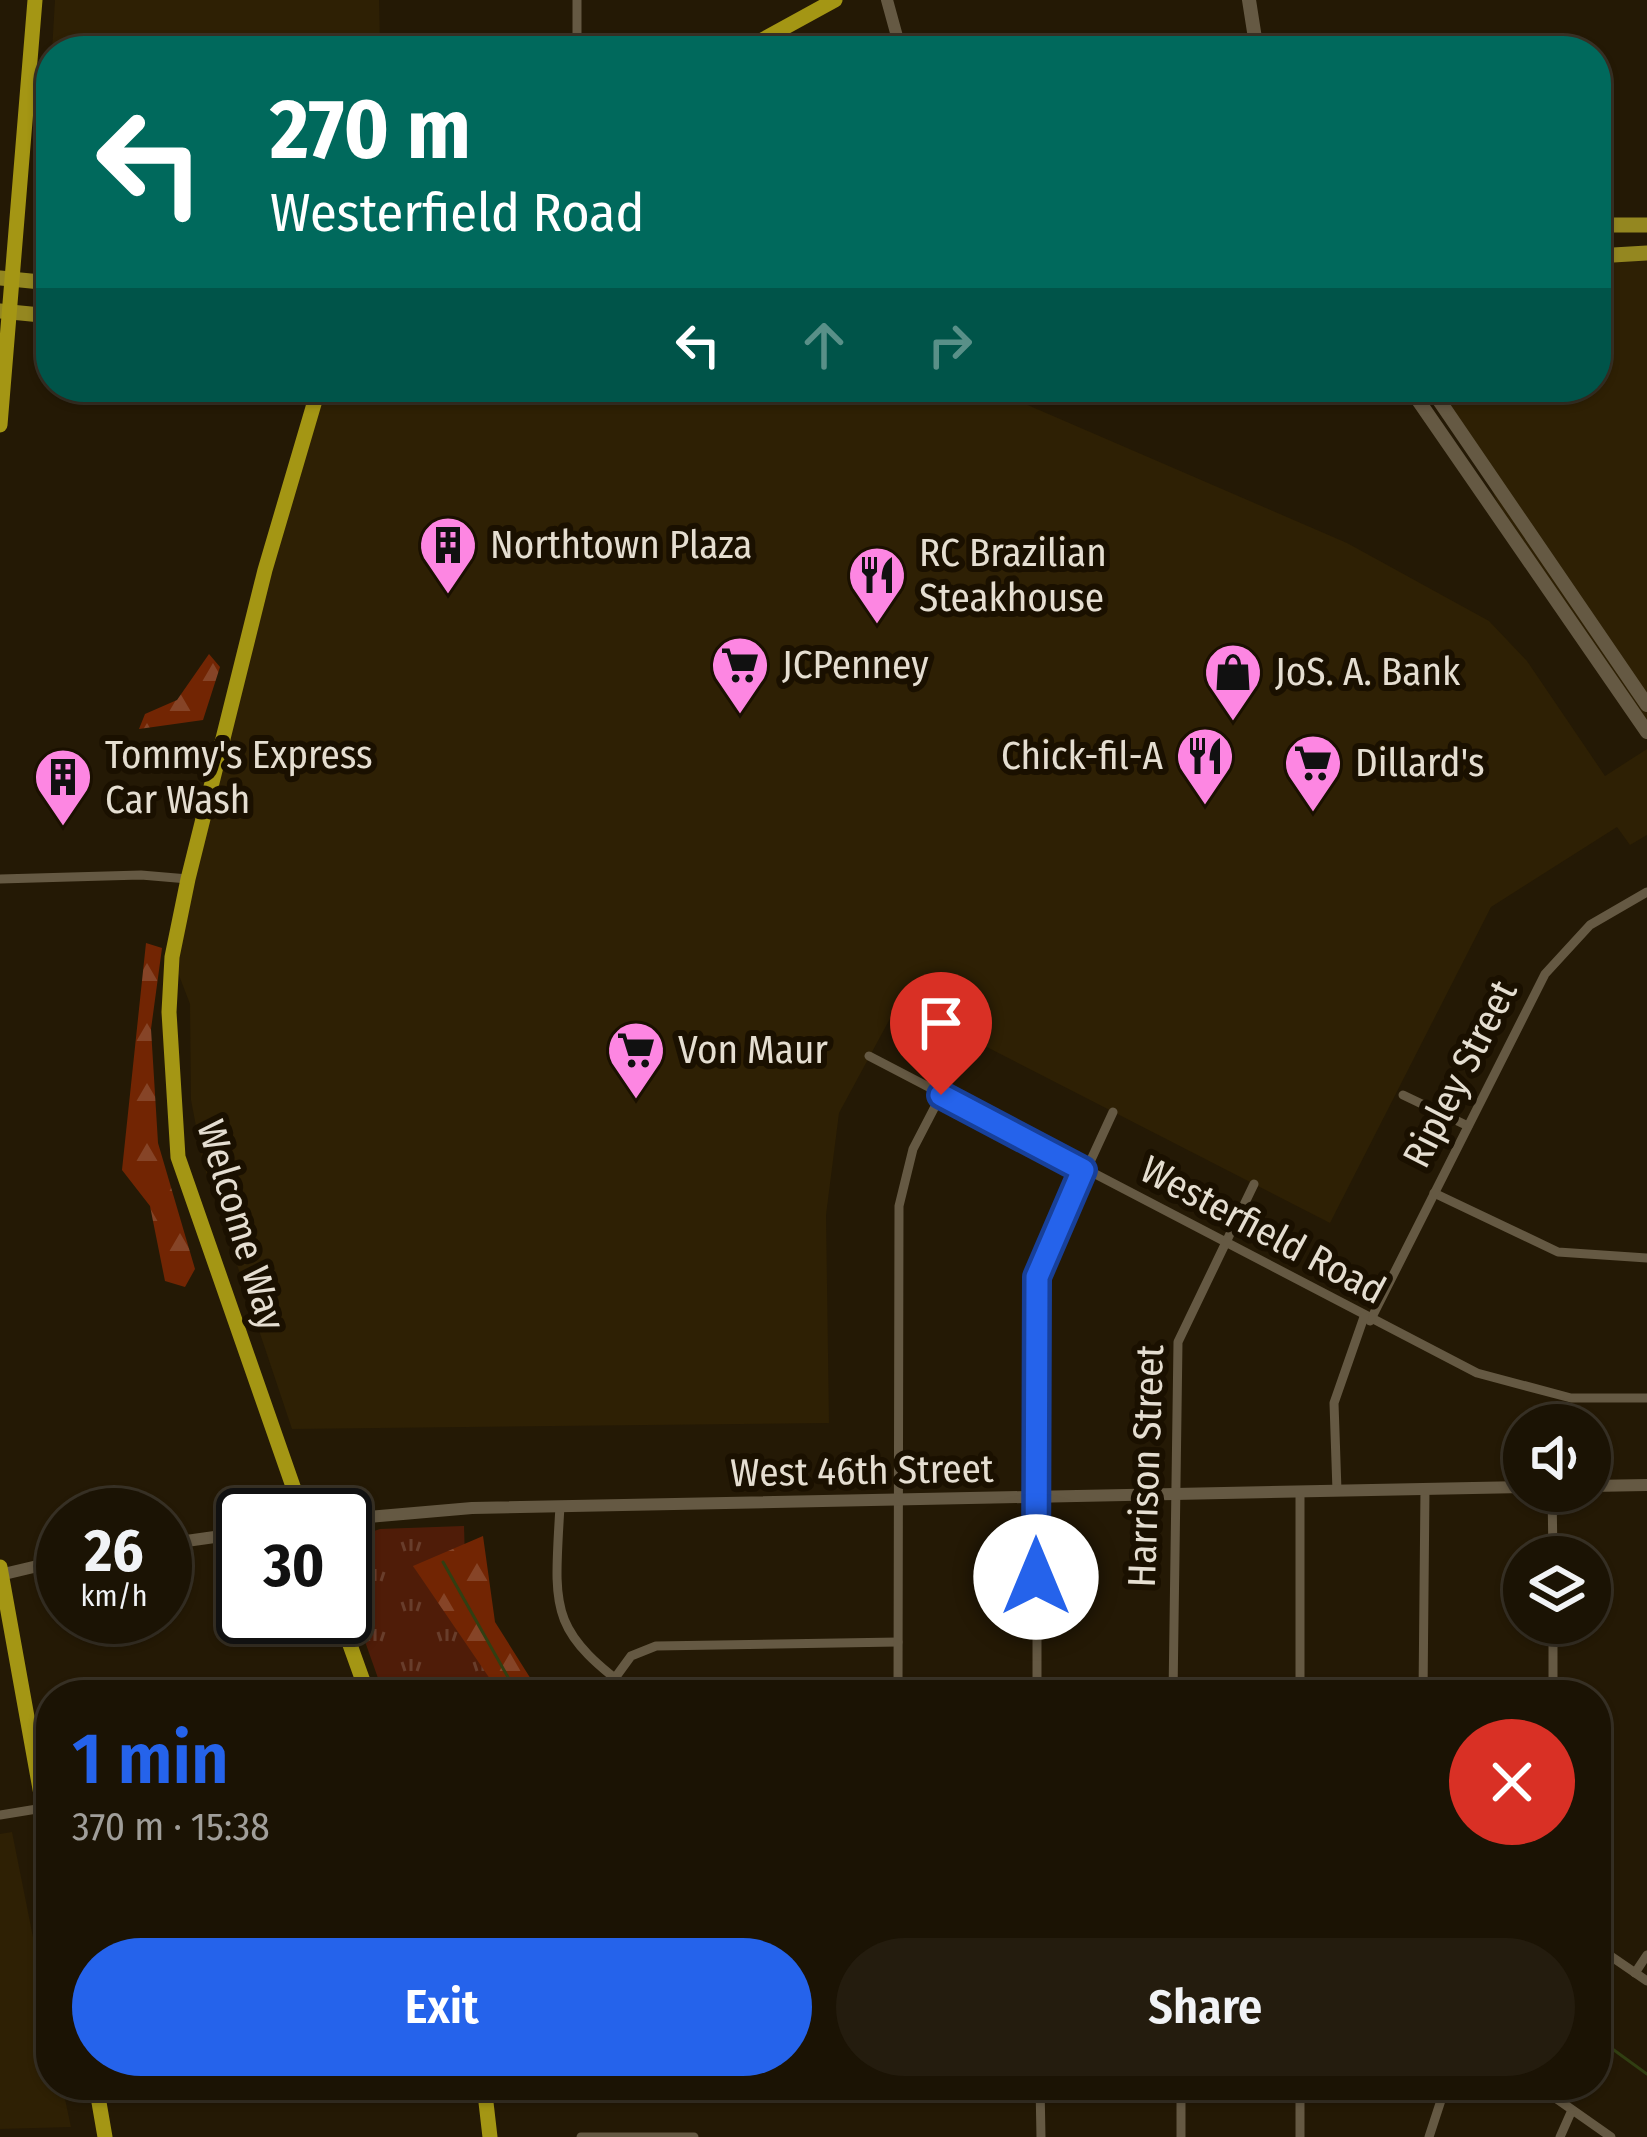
<!DOCTYPE html>
<html lang="en">
<head>
<meta charset="utf-8">
<style>
	:root { --surface:#1b1304; --page:#241c0e; --text:#f1f3f6; --muted:#a09e9a; --line:#393226; --accent:#2563eb }
	body { margin:0; font-family:"Fira Sans Condensed",sans-serif; background:var(--page); color:var(--text); height:100vh; display:flex; flex-direction:column; font-size:45px; white-space:nowrap }
	* { box-sizing:border-box; margin:0 }
	p { font-size:39px; color:var(--muted) }
	.icon { flex:none; width:66px; height:66px; fill:none; stroke:currentColor; stroke-width:2; stroke-linecap:round; stroke-linejoin:round }
	.map { position:relative; flex:1; overflow:hidden }
	.drawer { position:absolute; left:36px; top:1680px; width:1575px; height:420px; display:flex; flex-direction:column; background:var(--surface); border-radius:48px; box-shadow:0 3px 9px #0004,0 0 0 3px var(--line) }
	.drawer>* { flex:none }
	.top-card { position:absolute; left:36px; top:36px; width:1575px; height:366px; border-radius:48px; box-shadow:0 3px 9px #0004,0 0 0 3px var(--line); background:#00695c; color:#fff; overflow:hidden }
	.fabs { position:absolute; left:1503px; top:1404px; display:grid; gap:24px }
	.fabs a { display:grid; place-items:center; width:108px; height:108px; border-radius:50%; background:var(--surface); box-shadow:0 3px 9px #0004,0 0 0 3px var(--line); font-size:60px }
	.speed { position:absolute; left:36px; top:1488px; display:flex; gap:24px; font-size:60px; font-weight:700; text-align:center }
	.speed>* { display:grid; place-content:center; width:156px; height:156px; border-radius:50%; background:var(--surface); box-shadow:0 3px 9px #0004,0 0 0 3px var(--line); line-height:1 }
	.speed small { font-size:30px; font-weight:400 }
	.speed .limit { border:6px solid #111; border-radius:18px; background:#fff; color:#111 }
	.pin { position:absolute; display:grid; place-items:center; width:102px; height:102px; color:#fff; margin:-123px -51px; border-radius:50% 50% 50% 0; rotate:-45deg; box-shadow:0 0 12px #0007 }
	.pin .icon { rotate:45deg }
	.me { position:absolute; width:132px; margin:-66px; rotate:0deg; stroke-linejoin:round; filter:drop-shadow(0 0 9px #0008) }
	.turn { display:flex; align-items:center; gap:42px; height:252px; padding:0 36px; font-size:54px }
	.turn .icon { width:156px; height:156px; stroke-width:2.5 }
	.turn b { display:block; font-size:84px; line-height:102px }
	.lanes { display:flex; align-items:center; height:114px; padding:0 36px; background:#0003; justify-content:center; gap:60px; direction:ltr }
	.lanes .off { opacity:.35 }
	.round { display:grid; place-items:center; flex:none; width:126px; height:126px; border-radius:63px; background:var(--page) }
	.overview { display:flex; align-items:center; justify-content:space-between; height:204px; padding:0 36px }
	h1 { font-size:72px; font-weight:600; line-height:90px; color:var(--accent) }
	.action { display:flex; gap:24px; margin-top:auto; padding:24px 36px }
	.action a { flex:1; height:138px; border-radius:72px; background:var(--accent); color:#fff; font-size:48px; font-weight:600; line-height:138px; text-align:center }
	.action a+a { background:var(--page); color:var(--text) }
	.map>svg:first-child { display:block }
	.built { fill:#2e2004 }
	.grass { fill:url(#grass-tufts) }
	.forest { fill:url(#forest-firs) }
	.lines { fill:none; stroke-linecap:round; stroke-linejoin:round }
	.stream { stroke:#313f12; stroke-width:3 }
	.minor { stroke:#655943; stroke-width:9 }
	.tertiary { stroke:#655943; stroke-width:12 }
	.secondary { stroke:#655943; stroke-width:14 }
	.primary { stroke:#948720; stroke-width:15 }
	.trunk { stroke:#a49614; stroke-width:15 }
	.route-casing { stroke:#184099; stroke-width:30 }
	.route { stroke:#2563eb; stroke-width:21 }
	.labels { text-anchor:middle; dominant-baseline:central; stroke-width:12; stroke-linejoin:round; paint-order:stroke }
	.poi-label { font-size:39px; fill:#e5ded1; stroke:#1a1000; text-anchor:start }
	.street-label { font-size:39px; fill:#e5ded1; stroke:#1a1000 }
</style>
</head>
<body>
<div class="map">
<svg width="1647" height="2137" viewBox="0 0 1647 2137">
	<defs>
		<pattern id="grass-tufts" width="24" height="20" patternUnits="userSpaceOnUse" patternTransform="scale(3)"><rect width="24" height="20" fill="#4f1c08"/><path d="M3 7l-1-3M5 7V3M7 7l1-3M15 17l-1-3M17 17v-4M19 17l1-3" fill="none" stroke="#683d2b"/></pattern>
		<pattern id="forest-firs" width="22" height="20" patternUnits="userSpaceOnUse" patternTransform="scale(3)"><rect width="22" height="20" fill="#722503"/><path d="M5 1l3.5 6h-7zM16 11l3.5 6h-7z" fill="#864427"/></pattern>
	</defs>
	<rect width="100%" height="100%" fill="#241905"/>
	<g class="built">
		<path d="M55 0H379L380 43 326 45 325 51H52Z"/>
		<path d="M1647 253V724L1497 502 1479 460 1430 387H1596V256Z"/>
		<path d="M319 387H986L1347 543 1489 621 1527 661 1605 776 1647 749V835L1630 845 1617 827 1491 907 1330 1223 899 1002 839 1113 826 1215 829 1423 292 1429 203 1163 191 1100 190 1004 172 957Z"/>
		<path d="M12 1832 51 2027V2085H62L71 2127 0 2129V1834Z"/>
	</g>
	<path class="grass" d="M464 1526 467 1635 507 1695H384L345 1585V1541L380 1529Z"/>
	<g class="forest">
		<path d="M209 654 220 667 203 720 139 729 145 714 177 700Z"/>
		<path d="M146 943 162 948 151 1029 158 1143 195 1269 185 1287 165 1281 150 1206 122 1170Z"/>
		<path d="M483 1536 495 1622 541 1695H501L413 1566Z"/>
	</g>
	<g class="lines">
		<g class="stream">
			<path d="M443 1562 518 1695"/>
			<path d="M1596 2037 1647 2074"/>
		</g>
		<g class="minor">
			<path d="M577 0V34L585 51"/>
			<path d="M0 879 141 875 188 879"/>
			<path d="M869 1056 1477 1373 1571 1398H1647"/>
			<path d="M1403 1095 1468 1126"/>
			<path d="M1434 1193 1558 1252 1647 1258"/>
			<path d="M1370 1321 1545 974 1590 925 1647 892"/>
			<path d="M1337 1491 1334 1403 1364 1317"/>
			<path d="M1552 1491 1553 1557"/>
			<path d="M1300 1492V1695"/>
			<path d="M560 1506C554 1612 548 1630 637 1695"/>
			<path d="M1553 1623V1695"/>
			<path d="M615 1678 631 1656 656 1646 898 1642"/>
			<path d="M898 1695 899 1206 913 1149 970 1039"/>
			<path d="M1037 1695V1277L1113 1112"/>
			<path d="M1173 1695 1178 1342 1254 1184"/>
			<path d="M1423 1695 1425 1488"/>
			<path d="M0 1815 43 1808"/>
			<path d="M1596 1946 1647 1981"/>
			<path d="M1635 1973 1647 1955"/>
			<path d="M1040 2085 1041 2137"/>
			<path d="M1537 2085 1611 2137"/>
			<path d="M581 2137H694"/>
			<path d="M1181 2137V2085"/>
			<path d="M1300 2137V2085"/>
			<path d="M1429 2137 1446 2085"/>
			<path d="M1560 2137 1572 2110"/>
		</g>
		<g class="tertiary">
			<path d="M887 0 901 51"/>
			<path d="M1590 1486 1647 1485"/>
			<path d="M345 1519 472 1508 1524 1487"/>
			<path d="M165 1544 243 1533"/>
			<path d="M0 1575 63 1560"/>
		</g>
		<g class="secondary">
			<path d="M1249 0 1257 51"/>
			<path d="M1409 387 1647 732"/>
			<path d="M1430 387 1647 705"/>
		</g>
		<g class="primary">
			<path d="M1596 225H1647"/>
			<path d="M1596 256 1647 253"/>
			<path d="M0 278 51 283"/>
			<path d="M0 311 51 316"/>
		</g>
		<g class="trunk">
			<path d="M742 51 835 0"/>
			<path d="M0 425 35 0"/>
			<path d="M303 1515 178 1157 169 1012 172 957 188 879 265 570 319 387"/>
			<path d="M0 1567 51 1850"/>
			<path d="M340 1617 368 1695"/>
			<path d="M96 2085 105 2137"/>
			<path d="M484 2085 490 2137"/>
		</g>
	</g>
	<g class="lines">
		<defs>
			<path id="route" d="M941 1095 1083 1170 1037 1277 1036 1577"/>
		</defs>
		<use href="#route" class="route-casing"/>
		<use href="#route" class="route"/>
	</g>
	<defs>
		<symbol id="building-pin" viewBox="-11 -11 22 30"><path d="M0 17L-7.5 6A9.5 9.5 0 1 1 7.5 6Z" fill="#fd86e2" stroke="#1a1000"/><path d="M-4-6H4V6H1V3H-1V6H-4ZM-2.5-4.3h1.7v1.8h-1.7ZM.8-4.3h1.7v1.8H.8ZM-2.5-1h1.7V.8h-1.7ZM.8-1h1.7V.8H.8Z" fill="#111"/></symbol>
		<symbol id="restaurant-pin" viewBox="-11 -11 22 30"><path d="M0 17L-7.5 6A9.5 9.5 0 1 1 7.5 6Z" fill="#fd86e2" stroke="#1a1000"/><path d="M-5-6h1v4h1v-4h1v4h1v-4h1v5L-1.5 .5V6h-2V.5L-5-1ZM5-6V6H3V1.5H1.5Q1.5-4 5-6Z" fill="#111"/></symbol>
		<symbol id="supermarket-pin" viewBox="-11 -11 22 30"><path d="M0 17L-7.5 6A9.5 9.5 0 1 1 7.5 6Z" fill="#fd86e2" stroke="#1a1000"/><path d="M-6-5.5h2.5l.6 2H6L4.5 2H-2.5L-4.4-4H-6ZM-1.5 3.2a1.3 1.3 0 1 0 .1 0ZM3 3.2a1.3 1.3 0 1 0 .1 0Z" fill="#111"/></symbol>
		<symbol id="shop-pin" viewBox="-11 -11 22 30"><path d="M0 17L-7.5 6A9.5 9.5 0 1 1 7.5 6Z" fill="#fd86e2" stroke="#1a1000"/><path d="M-5-2.5h2.3a2.7 3.5 0 0 1 5.4 0H5L5.5 6h-11ZM-1.5-2.5h3a1.5 2.3 0 0 0-3 0Z" fill="#111"/></symbol>
	</defs>
	<g fill-rule="evenodd">
		<use href="#building-pin" x="415" y="512" width="66" height="90"/>
		<use href="#restaurant-pin" x="844" y="542" width="66" height="90"/>
		<use href="#supermarket-pin" x="707" y="632" width="66" height="90"/>
		<use href="#shop-pin" x="1200" y="639" width="66" height="90"/>
		<use href="#restaurant-pin" x="1172" y="723" width="66" height="90"/>
		<use href="#supermarket-pin" x="1280" y="730" width="66" height="90"/>
		<use href="#building-pin" x="30" y="744" width="66" height="90"/>
		<use href="#supermarket-pin" x="603" y="1017" width="66" height="90"/>
	</g>
	<g class="labels">
		<g class="poi-label">
			<text x="490" y="545">Northtown Plaza</text>
			<text x="919" y="553">RC Brazilian<tspan x="919" dy="45">Steakhouse</tspan></text>
			<text x="782" y="665">JCPenney</text>
			<text x="1275" y="672">JoS. A. Bank</text>
			<text x="105" y="755">Tommy's Express<tspan x="105" dy="45">Car Wash</tspan></text>
			<text x="1163" y="756" text-anchor="end">Chick-fil-A</text>
			<text x="1355" y="763">Dillard's</text>
			<text x="678" y="1050">Von Maur</text>
		</g>
		<g class="street-label">
			<text transform="translate(1460 1074) rotate(-63)">Ripley Street</text>
			<text transform="translate(241 1225) rotate(73)">Welcome Way</text>
			<text transform="translate(1263 1230) rotate(28)">Westerfield Road</text>
			<text transform="translate(1146 1466) rotate(-88)">Harrison Street</text>
			<text transform="translate(862 1471) rotate(-1)">West 46th Street</text>
		</g>
	</g>
</svg>
<div class="fabs">
<a><svg class="icon" aria-label="sound" viewBox="0 0 24 24"><path d="M4 9h4l5-4v14l-5-4H4zM17 9q2 3 0 6"/></svg></a>
<a><svg class="icon" aria-label="layers" viewBox="0 0 24 24"><path d="M12 4l9 5-9 5-9-5zM3 14l9 5 9-5"/></svg></a>
</div>
<div class="speed"><div>26<small>km/h</small></div><div class="limit">30</div></div>
<div class="pin" style="left:941px;top:1095px;background:#d93025"><svg class="icon" aria-label="arrive" viewBox="0 0 24 24"><path d="M6 21V4h12l-3 4 3 4H6"/></svg></div>
<svg class="me" style="left:1036px;top:1577px" viewBox="-20 -20 40 40"><circle r="19" fill="#fff"/><path d="M0-13L10 11 0 6-10 11z" fill="#2563eb"/></svg>
<div class="top-card">
<div class="turn"><svg class="icon" aria-label="left" viewBox="0 0 24 24"><path d="M17 20v-9H6M10 6l-5 5 5 5"/></svg><div><b>270 m</b>Westerfield Road</div></div>
<div class="lanes"><svg class="icon" aria-label="left" viewBox="0 0 24 24"><path d="M17 20v-9H6M10 6l-5 5 5 5"/></svg><svg class="icon off" aria-label="ahead" viewBox="0 0 24 24"><path d="M12 20V5M6 11l6-6 6 6"/></svg><svg class="icon off" aria-label="right" viewBox="0 0 24 24"><path d="M7 20v-9h11M14 6l5 5-5 5"/></svg></div>
</div>
<section class="drawer">
<div class="overview"><div><h1>1 min</h1><p>370 m · 15:38</p></div><a class="round" style="background:#d93025;color:#fff"><svg class="icon" aria-label="close" viewBox="0 0 24 24"><path d="M6 6l12 12M18 6L6 18"/></svg></a></div>
<div class="action"><a>Exit</a><a>Share</a></div>
</section>
</div>
</body>
</html>
